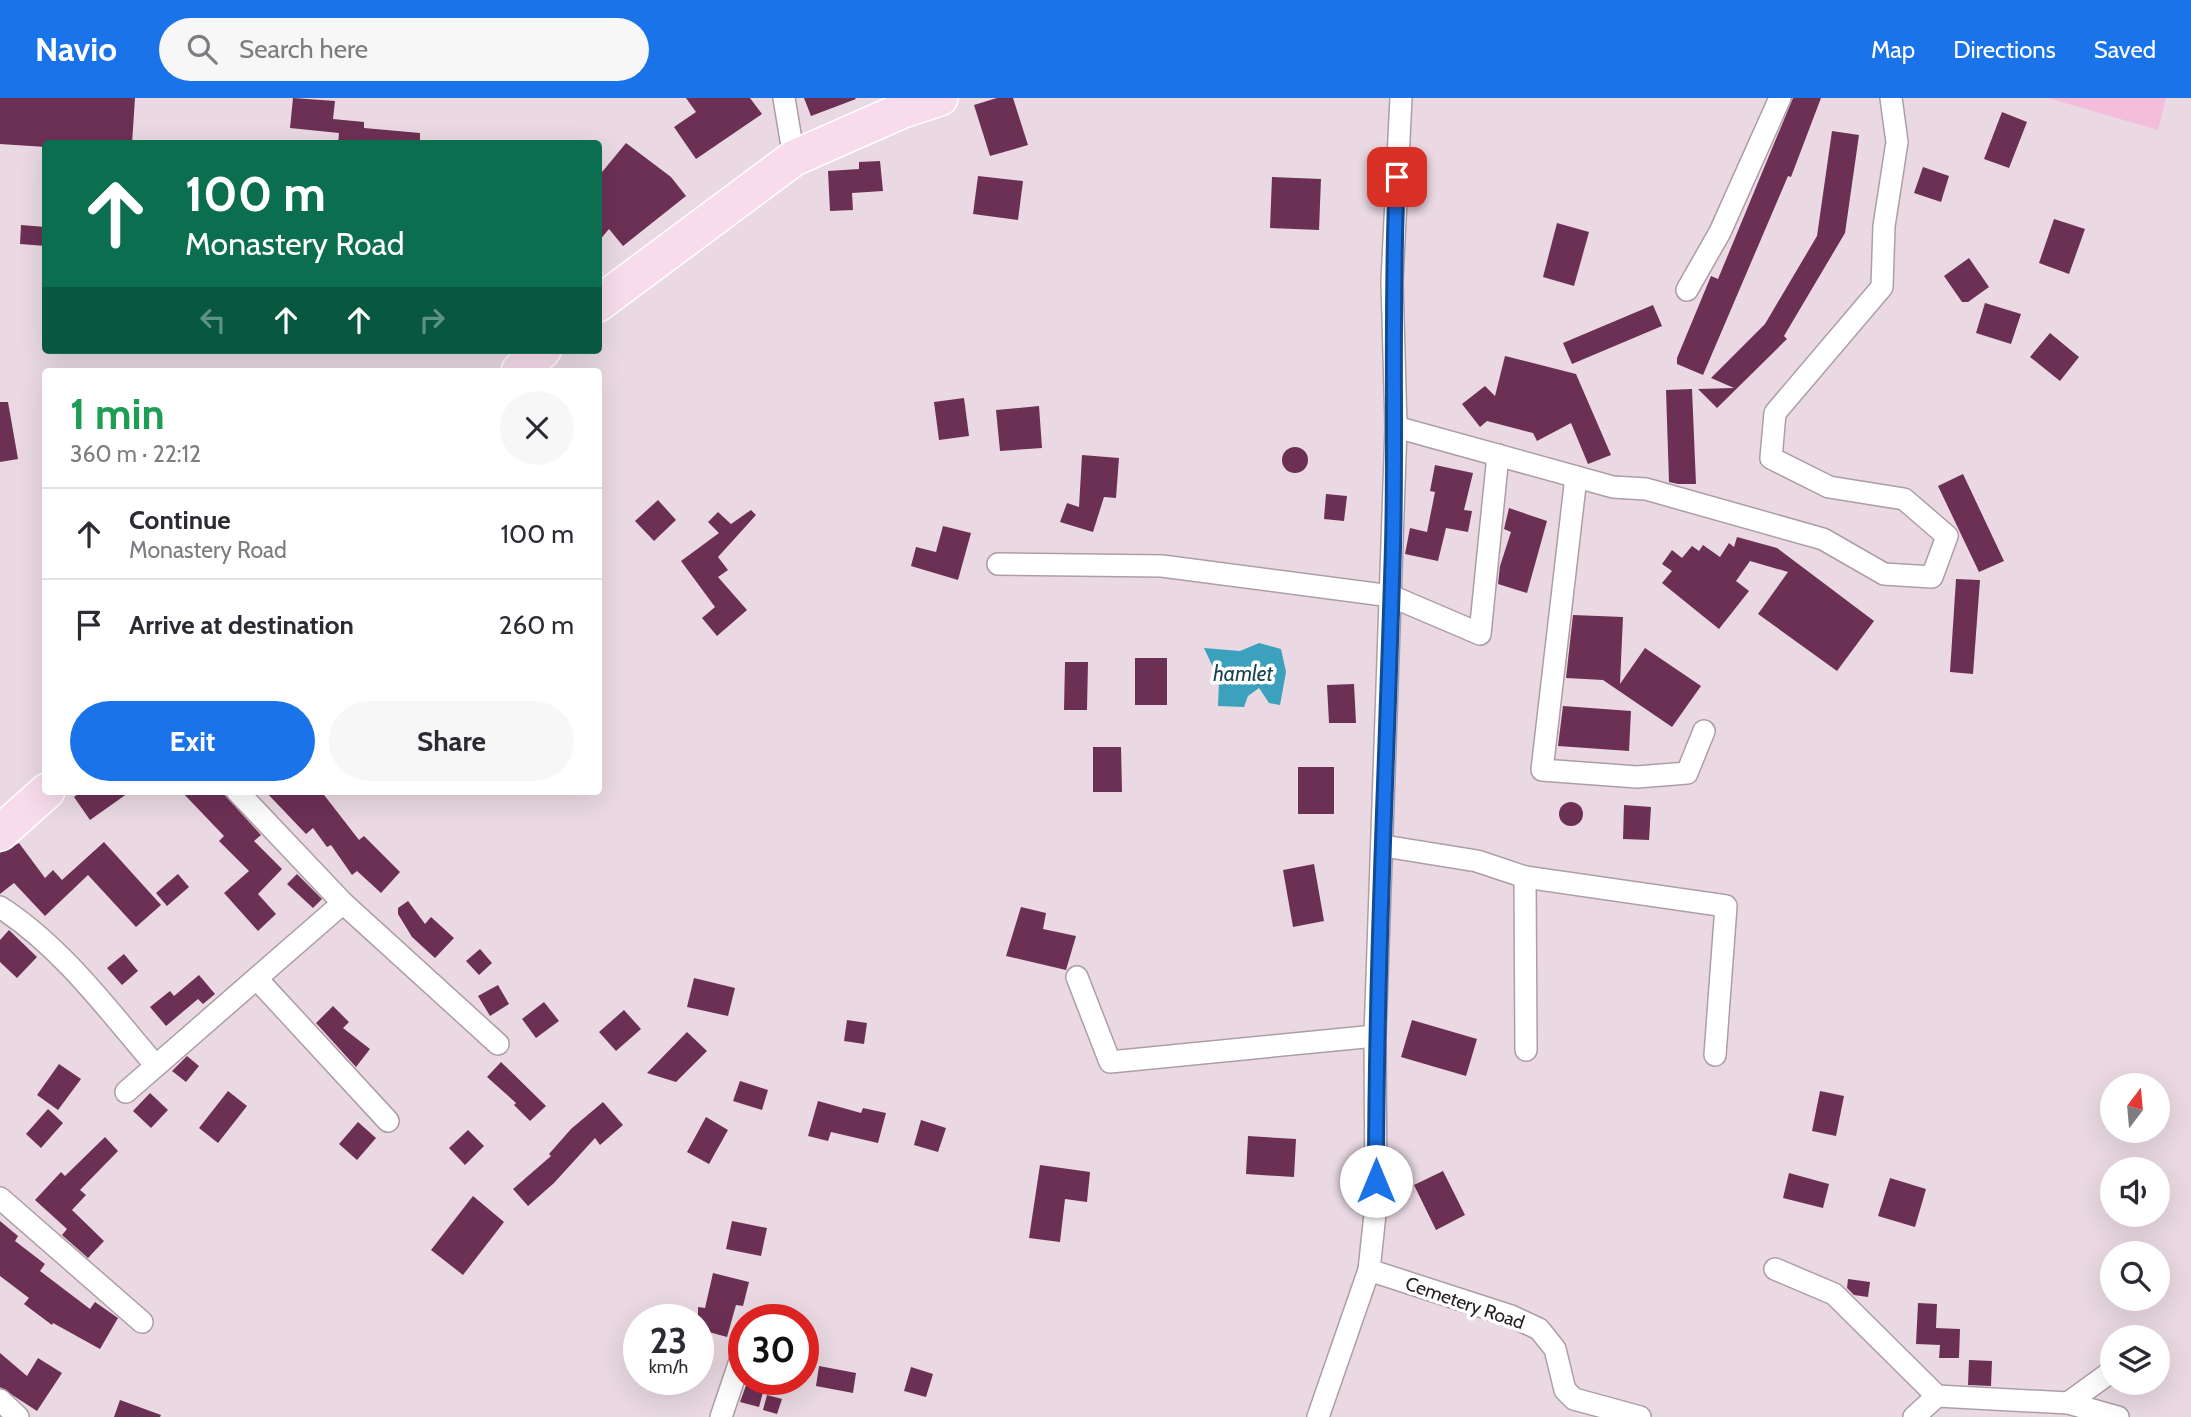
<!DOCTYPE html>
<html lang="en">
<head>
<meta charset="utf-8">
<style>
	:root { --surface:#fff; --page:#f7f7f7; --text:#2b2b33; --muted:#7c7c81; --line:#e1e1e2; --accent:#1a73e8 }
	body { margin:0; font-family:Cabin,sans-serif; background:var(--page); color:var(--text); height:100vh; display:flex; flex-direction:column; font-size:26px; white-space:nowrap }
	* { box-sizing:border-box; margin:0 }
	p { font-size:23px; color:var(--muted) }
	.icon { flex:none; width:38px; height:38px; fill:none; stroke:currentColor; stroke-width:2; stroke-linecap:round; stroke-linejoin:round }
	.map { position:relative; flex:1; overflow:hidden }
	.side { position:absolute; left:42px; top:270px; width:560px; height:427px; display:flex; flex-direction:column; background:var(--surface); border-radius:7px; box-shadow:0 7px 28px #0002 }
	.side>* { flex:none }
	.guide { position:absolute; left:42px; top:42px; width:560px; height:214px; border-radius:7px; box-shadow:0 7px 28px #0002; background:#0b6e4f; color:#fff; overflow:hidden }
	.needle { width:46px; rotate:16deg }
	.tools { position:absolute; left:2100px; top:975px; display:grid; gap:14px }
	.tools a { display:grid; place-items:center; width:70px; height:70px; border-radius:50%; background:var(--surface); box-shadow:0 7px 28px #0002; font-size:35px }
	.speed { position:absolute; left:623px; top:1206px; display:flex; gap:14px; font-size:35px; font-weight:700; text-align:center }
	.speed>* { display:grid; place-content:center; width:91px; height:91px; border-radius:50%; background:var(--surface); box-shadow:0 7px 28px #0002; line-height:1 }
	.speed small { font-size:18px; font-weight:400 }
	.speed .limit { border:10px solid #d22; background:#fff; color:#111 }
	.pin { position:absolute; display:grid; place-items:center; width:60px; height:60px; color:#fff; margin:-30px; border-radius:14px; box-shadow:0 4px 10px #0006 }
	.me { position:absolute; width:77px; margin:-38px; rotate:0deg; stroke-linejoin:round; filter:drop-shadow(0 0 5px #0008) }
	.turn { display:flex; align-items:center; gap:24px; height:147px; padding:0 28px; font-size:32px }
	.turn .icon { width:91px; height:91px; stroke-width:2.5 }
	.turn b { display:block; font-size:49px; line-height:60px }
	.lanes { display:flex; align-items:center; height:66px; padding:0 28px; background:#0003; justify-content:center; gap:35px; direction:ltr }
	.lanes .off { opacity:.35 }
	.round { display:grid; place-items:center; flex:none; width:74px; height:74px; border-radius:37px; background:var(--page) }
	.overview { display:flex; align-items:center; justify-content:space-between; height:119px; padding:0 28px }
	h1 { font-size:42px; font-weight:800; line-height:52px; color:#1e9e55 }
	.primary-button { display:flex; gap:14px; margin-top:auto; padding:14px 28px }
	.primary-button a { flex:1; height:80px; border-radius:42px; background:var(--accent); color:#fff; font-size:28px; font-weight:800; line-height:80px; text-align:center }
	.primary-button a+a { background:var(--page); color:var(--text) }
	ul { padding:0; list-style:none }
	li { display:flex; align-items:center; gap:21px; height:91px; padding:0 28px; border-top:2px solid var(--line) }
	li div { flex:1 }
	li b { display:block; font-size:26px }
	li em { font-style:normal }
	header { display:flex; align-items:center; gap:42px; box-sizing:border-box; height:98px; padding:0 35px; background:var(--accent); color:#fff }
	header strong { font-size:33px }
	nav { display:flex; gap:38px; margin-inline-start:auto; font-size:24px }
	.search { width:490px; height:63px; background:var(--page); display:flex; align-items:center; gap:18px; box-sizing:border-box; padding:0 24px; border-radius:38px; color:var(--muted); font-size:26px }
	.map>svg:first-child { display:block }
	.green { fill:#f4bddc }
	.water { fill:#3ca1bc }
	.building { fill:#6d3055 }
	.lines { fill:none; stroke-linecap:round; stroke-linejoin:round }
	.street-casing { stroke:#ad9ea6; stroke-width:24 }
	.primary-casing { stroke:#fff; stroke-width:38 }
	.street { stroke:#fff; stroke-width:21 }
	.primary { stroke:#f8dceb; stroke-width:35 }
	.route-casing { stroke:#114b97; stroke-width:18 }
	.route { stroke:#1a73e8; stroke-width:12 }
	.labels { text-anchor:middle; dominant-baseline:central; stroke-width:7; stroke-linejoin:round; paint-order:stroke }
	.street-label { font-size:19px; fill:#262023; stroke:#fff }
	.water-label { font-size:21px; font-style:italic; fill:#184450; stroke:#fff }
</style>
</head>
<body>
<header>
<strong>Navio</strong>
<div class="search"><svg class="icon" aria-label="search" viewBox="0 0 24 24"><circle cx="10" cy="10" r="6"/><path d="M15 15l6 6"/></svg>Search here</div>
<nav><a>Map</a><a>Directions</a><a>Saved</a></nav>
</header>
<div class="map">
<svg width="2191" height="1319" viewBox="0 0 2191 1319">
	<rect width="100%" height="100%" fill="#ead9e2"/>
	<path class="green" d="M2048 0H2166L2158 32Z"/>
	<path class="water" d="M1259 545 1281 551 1286 574 1280 607 1269 605 1259 590 1248 598 1244 609 1218 608 1219 582 1204 550 1240 553Z"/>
	<g class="building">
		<path d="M0 0H135L132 46H46V49L0 46Z"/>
		<path d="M293 0 335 3 333 21 364 24V30L420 35V46H338L339 35 290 30Z"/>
		<path d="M686 0H750L762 16 696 61 674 29 696 14Z"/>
		<path d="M804 0H855L856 1 811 18Z"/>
		<path d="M997 0H1013L1028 47 990 58 974 7Z"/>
		<path d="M1793 0H1821L1791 79 1788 78 1703 277 1677 266V260L1711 178 1718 181Z"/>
		<path d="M2002 14 2027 24 2009 70 1984 61Z"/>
		<path d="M1832 33 1859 37 1845 135 1784 238 1787 241 1717 310 1698 291 1734 290 1711 280 1765 226 1817 138Z"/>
		<path d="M626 45 671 79 686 98 623 148 609 131 598 144V79Z"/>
		<path d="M880 63 883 93 852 95 853 112 830 113 828 73 859 71V64Z"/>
		<path d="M1923 69 1949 78 1941 104 1914 95Z"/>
		<path d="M978 78 1023 83 1018 122 973 116Z"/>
		<path d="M1272 79 1321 81 1319 132 1270 130Z"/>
		<path d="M2054 121 2085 131 2069 176 2039 165Z"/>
		<path d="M1557 125 1589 134 1574 188 1543 179Z"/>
		<path d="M21 127 46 129V148L20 146Z"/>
		<path d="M1969 160 1989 189 1968 204H1962L1944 178Z"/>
		<path d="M1985 205 2021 216 2011 246 1976 235Z"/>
		<path d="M1653 207 1662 228 1572 266 1563 245Z"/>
		<path d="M2050 235 2079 259 2060 283 2030 259Z"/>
		<path d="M1505 258 1576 276 1611 357 1588 366 1571 325 1537 343 1533 335 1487 323 1480 329 1462 306 1485 288 1495 298Z"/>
		<path d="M1692 291 1696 386H1678L1669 384 1666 292Z"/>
		<path d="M964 300 969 338 939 342 934 304Z"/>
		<path d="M0 304H8L18 361 0 364Z"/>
		<path d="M1039 308 1042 350 1000 353 996 312Z"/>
		<circle cx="1295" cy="362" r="13"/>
		<path d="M1082 357 1119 360 1116 400 1104 399 1093 434 1060 424 1067 405 1079 409Z"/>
		<path d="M1435 367 1473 375 1464 412 1472 413 1468 434 1446 430 1438 463 1405 456 1410 430 1427 434 1435 394 1430 393Z"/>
		<path d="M1963 376 2004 463 1979 474 1938 388Z"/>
		<path d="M1326 396 1347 398 1344 423 1324 421Z"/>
		<path d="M658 402 676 422 654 443 635 423Z"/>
		<path d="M1509 410 1547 423 1527 495 1498 486 1500 468 1511 434 1504 431Z"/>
		<path d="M751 412 756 417 718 459 728 472 718 479 747 512 717 538 702 520 715 509 681 463 719 435 708 424 718 414 731 426Z"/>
		<path d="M943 428 971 435 958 482 911 468 916 449 936 454Z"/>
		<path d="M1737 439 1777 450 1874 523 1837 573 1758 516 1788 474 1750 463 1736 483 1749 493 1719 531 1662 485 1672 473 1662 466 1672 452 1682 460 1692 448 1699 453 1703 447 1720 459 1729 445 1734 449Z"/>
		<path d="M1956 481 1980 482 1973 576 1950 574Z"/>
		<path d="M1573 517 1623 519 1620 586 1645 550 1701 588 1672 629 1603 582 1566 580Z"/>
		<rect x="1135" y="560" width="32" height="47"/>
		<path d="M1065 564H1088L1087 612H1064Z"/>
		<path d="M1354 586 1356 625H1329L1327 587Z"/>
		<path d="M1563 608 1631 613 1629 653 1558 648Z"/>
		<path d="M1093 649H1121L1122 694H1093Z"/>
		<rect x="1298" y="669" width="36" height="47"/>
		<path d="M82 693H131L90 722 74 699Z"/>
		<path d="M181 693H221L261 737 254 743 282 771 258 796 276 816 258 833 224 795 249 773 219 743 224 738Z"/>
		<path d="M265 693H321L359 742 364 738 400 774 381 795 357 773 352 777 331 747 327 749 313 730 306 736Z"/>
		<circle cx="1571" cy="716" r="12"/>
		<path d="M1624 707 1651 709 1649 742 1623 741Z"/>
		<path d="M104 744 161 807 136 829 88 777 45 818 14 785 0 796V755L19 745 45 780 53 772 62 782Z"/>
		<path d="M1314 766 1324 823 1293 829 1283 772Z"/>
		<path d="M178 776 189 789 167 808 156 795Z"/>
		<path d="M297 776 322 801 313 810 287 786Z"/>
		<path d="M408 803 425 826 431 819 454 840 435 860 412 839 398 816V810Z"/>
		<path d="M1021 809 1046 815 1043 831 1076 838 1066 872 1006 858Z"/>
		<path d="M9 832 37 859 17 880 0 864V842Z"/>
		<path d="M480 851 492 865 479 877 466 863Z"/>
		<path d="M124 856 138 873 122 887 107 870Z"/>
		<path d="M199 877 215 896 203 906 198 901 166 928 150 909 170 893 174 898Z"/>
		<path d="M694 880 735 890 728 918 687 909Z"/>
		<path d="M498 887 509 906 490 918 478 898Z"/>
		<path d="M544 904 559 923 536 940 522 921Z"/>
		<path d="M333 908 349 924 343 930 370 951 356 969 316 925Z"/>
		<path d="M624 912 641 931 616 953 599 934Z"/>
		<path d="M847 922 867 925 864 946 844 943Z"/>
		<path d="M1412 922 1477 941 1466 978 1401 959Z"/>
		<path d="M687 934 707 953 676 984 647 975Z"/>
		<path d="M187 958 199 968 186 984 172 973Z"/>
		<path d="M501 964 546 1008 530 1023 514 1007 516 1005 487 979Z"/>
		<path d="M59 966 81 981 58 1012 37 997Z"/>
		<path d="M740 983 768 992 762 1012 733 1003Z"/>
		<path d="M228 993 247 1008 218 1045 199 1030Z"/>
		<path d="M1820 993 1844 998 1836 1038 1812 1033Z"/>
		<path d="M150 995 168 1012 151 1030 133 1013Z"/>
		<path d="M818 1003 861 1015 863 1010 886 1015 878 1045 831 1034 828 1043 808 1038Z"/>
		<path d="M603 1004 623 1027 600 1047 595 1040 554 1085 528 1108 513 1091 551 1058 549 1056 571 1031Z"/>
		<path d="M48 1011 63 1025 41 1050 26 1036Z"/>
		<path d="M706 1019 728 1032 709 1066 687 1054Z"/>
		<path d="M921 1022 946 1030 938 1054 914 1047Z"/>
		<path d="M358 1024 376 1040 357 1062 339 1046Z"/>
		<path d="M468 1032 484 1048 465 1067 449 1050Z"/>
		<path d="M1248 1038 1296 1041 1294 1079 1246 1076Z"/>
		<path d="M105 1039 118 1053 80 1092 86 1097 72 1112 104 1143 88 1160 62 1137 67 1131 35 1102 61 1074 65 1078Z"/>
		<path d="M1040 1067 1090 1074 1087 1104 1065 1101 1060 1144 1029 1140Z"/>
		<path d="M1443 1073 1465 1117 1436 1132 1414 1087Z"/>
		<path d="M1789 1075 1829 1086 1823 1110 1783 1100Z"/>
		<path d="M1890 1080 1926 1091 1915 1129 1878 1118Z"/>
		<path d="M473 1098 504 1124 463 1177 431 1152Z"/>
		<path d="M0 1123 18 1138 15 1143 45 1166 40 1173 90 1211 95 1204 118 1220 100 1251 53 1225 52 1227 24 1206 29 1200 0 1178Z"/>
		<path d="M732 1123 767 1130 761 1158 726 1151Z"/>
		<path d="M713 1175 749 1184 743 1208 736 1207 727 1239 698 1231V1209L705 1210Z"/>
		<path d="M1848 1181 1870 1184 1868 1199 1854 1197 1847 1190Z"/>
		<path d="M1918 1205 1937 1206 1936 1230 1960 1231 1959 1260H1939L1940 1247 1916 1246Z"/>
		<path d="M0 1255 27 1278 38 1260 62 1275 37 1313 0 1289Z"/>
		<path d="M1969 1262 1992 1263 1991 1288 1968 1287Z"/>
		<path d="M819 1268 856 1275 853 1295 816 1288Z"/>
		<path d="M911 1269 933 1276 926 1299 904 1293Z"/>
		<path d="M748 1282 765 1287 759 1309 740 1304Z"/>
		<path d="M767 1297 782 1301 777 1316 763 1312Z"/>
		<path d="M120 1302 161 1317 160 1319H114Z"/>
	</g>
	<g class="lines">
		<defs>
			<g id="street">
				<path d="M784 0 794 60"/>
				<path d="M1687 192 1720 134 1780 0"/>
				<path d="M1396 329 1613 389 1646 391 1823 441 1884 476 1932 479 1947 438 1904 401 1829 389 1771 360 1775 315 1882 189 1884 128 1897 44 1891 0"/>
				<path d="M1576 379 1542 672 1637 679 1687 675 1704 633"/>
				<path d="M998 466 1162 468 1391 498 1480 536 1498 357"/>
				<path d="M237 693 343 805 498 946"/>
				<path d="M1384 748 1477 763 1525 779 1526 952"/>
				<path d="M1525 779 1726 808 1715 957"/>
				<path d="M0 809C62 849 108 912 156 968"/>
				<path d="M1077 879 1110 964 1375 938"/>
				<path d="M257 881 388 1023"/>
				<path d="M126 994 343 805"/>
				<path d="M0 1100 142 1224"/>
				<path d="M1775 1171 1834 1196 1937 1298 2068 1305 2112 1273"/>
				<path d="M1369 1172 1511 1218 1539 1231 1555 1251 1565 1292 1574 1301 1640 1319"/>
				<path d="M0 1302 18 1319"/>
				<path d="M2068 1305 2118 1319"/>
				<path d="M721 1319 744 1251"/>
				<path d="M1318 1319 1369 1172 1376 1107 1375 938 1396 329 1392 183 1401 0"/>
				<path d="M1914 1319 1937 1298"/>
			</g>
			<g id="primary">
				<path d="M598 206 794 60 903 12 940 0"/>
				<path d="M519 273 543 252"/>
				<path d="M0 735 47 693"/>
			</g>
		</defs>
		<use href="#street" class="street-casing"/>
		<use href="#primary" class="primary-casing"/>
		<use href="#street" class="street"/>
		<use href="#primary" class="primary"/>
	</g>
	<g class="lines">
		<defs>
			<path id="route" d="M1376 1083C1376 872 1387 660 1393 449 1396 325 1391 202 1397 79"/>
		</defs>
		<use href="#route" class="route-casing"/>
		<use href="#route" class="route"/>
	</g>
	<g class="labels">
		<g class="street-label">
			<text transform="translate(1465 1205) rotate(19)">Cemetery Road</text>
		</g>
		<g class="water-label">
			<text x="1243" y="575">hamlet</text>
		</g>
	</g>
</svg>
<div class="tools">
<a><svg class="needle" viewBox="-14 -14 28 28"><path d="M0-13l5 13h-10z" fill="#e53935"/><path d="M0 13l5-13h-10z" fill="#7c7c81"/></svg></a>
<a><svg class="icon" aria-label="sound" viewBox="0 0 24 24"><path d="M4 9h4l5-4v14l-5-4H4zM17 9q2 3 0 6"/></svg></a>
<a><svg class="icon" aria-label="search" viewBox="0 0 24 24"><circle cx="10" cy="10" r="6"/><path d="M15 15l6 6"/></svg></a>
<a><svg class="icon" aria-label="layers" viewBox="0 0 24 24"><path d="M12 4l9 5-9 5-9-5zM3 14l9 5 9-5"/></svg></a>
</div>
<div class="speed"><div>23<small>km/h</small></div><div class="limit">30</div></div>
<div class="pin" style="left:1397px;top:79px;background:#d93025"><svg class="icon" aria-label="arrive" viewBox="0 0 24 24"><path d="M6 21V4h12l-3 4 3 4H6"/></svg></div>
<svg class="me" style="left:1376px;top:1083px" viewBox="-20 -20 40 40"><circle r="19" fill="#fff"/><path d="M0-13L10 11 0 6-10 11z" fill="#1a73e8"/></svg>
<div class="guide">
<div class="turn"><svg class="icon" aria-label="ahead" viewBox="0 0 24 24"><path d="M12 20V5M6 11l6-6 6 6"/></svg><div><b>100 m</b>Monastery Road</div></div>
<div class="lanes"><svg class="icon off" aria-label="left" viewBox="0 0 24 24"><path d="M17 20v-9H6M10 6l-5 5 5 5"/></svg><svg class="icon" aria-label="ahead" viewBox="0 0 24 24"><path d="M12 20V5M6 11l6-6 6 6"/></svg><svg class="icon" aria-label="ahead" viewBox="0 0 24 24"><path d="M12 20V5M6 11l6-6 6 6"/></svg><svg class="icon off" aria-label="right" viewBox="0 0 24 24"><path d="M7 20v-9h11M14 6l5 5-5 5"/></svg></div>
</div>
<section class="side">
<div class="overview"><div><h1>1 min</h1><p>360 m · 22:12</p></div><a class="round"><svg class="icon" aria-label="close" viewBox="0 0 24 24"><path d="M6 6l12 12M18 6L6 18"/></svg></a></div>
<ul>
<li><svg class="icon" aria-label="ahead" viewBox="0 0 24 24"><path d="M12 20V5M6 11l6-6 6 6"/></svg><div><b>Continue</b><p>Monastery Road</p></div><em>100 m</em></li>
<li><svg class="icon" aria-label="arrive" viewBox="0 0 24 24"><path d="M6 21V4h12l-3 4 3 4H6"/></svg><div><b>Arrive at destination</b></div><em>260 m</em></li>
</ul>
<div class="primary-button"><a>Exit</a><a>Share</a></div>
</section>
</div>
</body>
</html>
